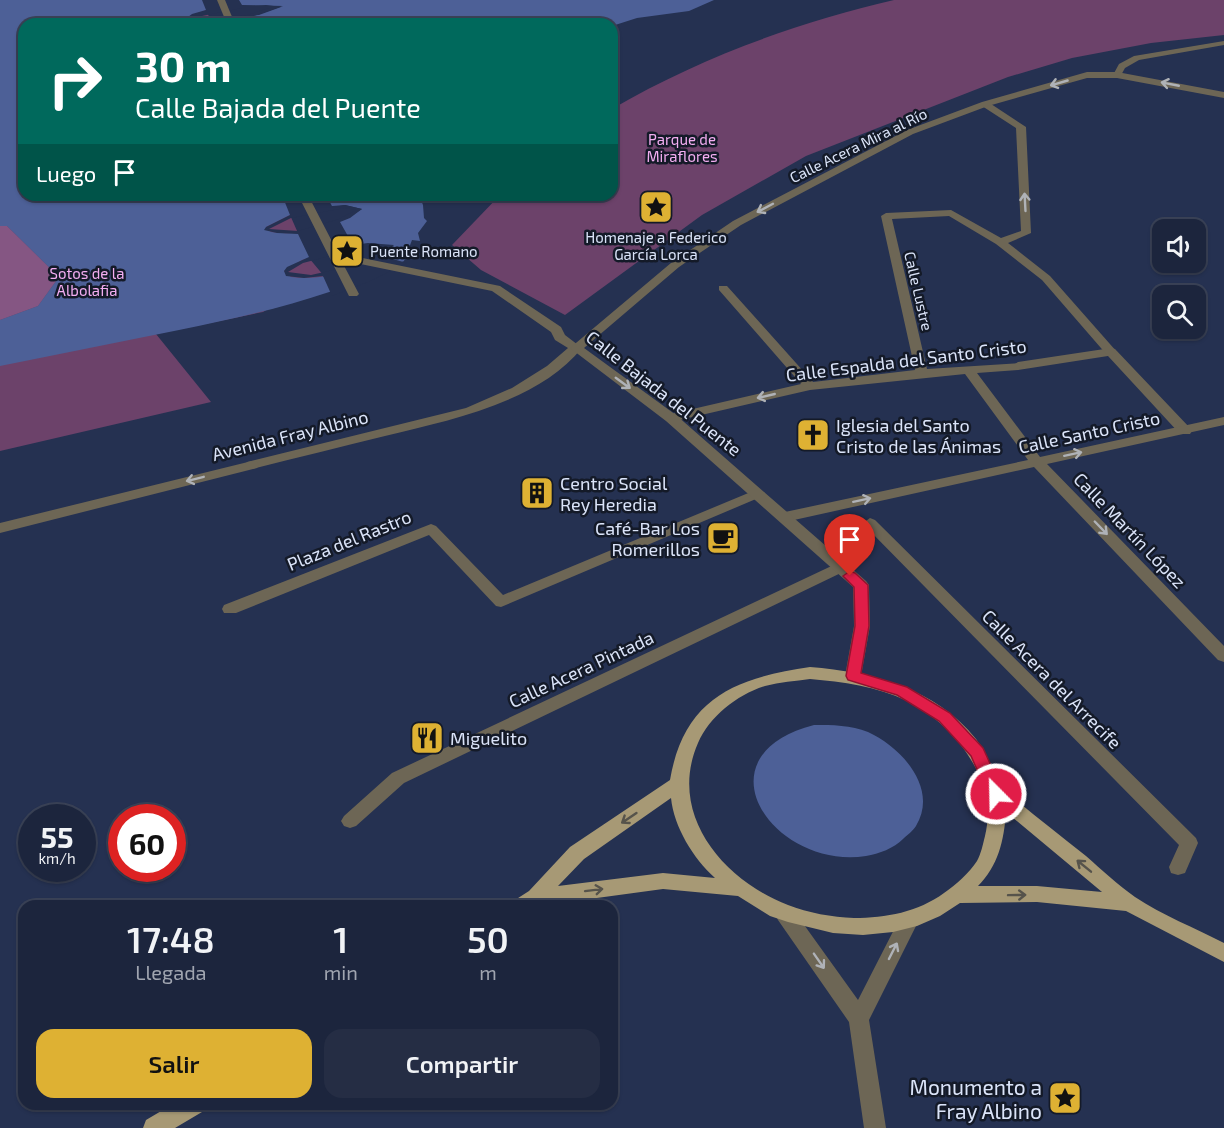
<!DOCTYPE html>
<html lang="es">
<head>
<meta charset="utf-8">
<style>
	:root { --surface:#1c253d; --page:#252d44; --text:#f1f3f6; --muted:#a0a5b0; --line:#3a4257; --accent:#deb133 }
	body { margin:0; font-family:"Exo 2",sans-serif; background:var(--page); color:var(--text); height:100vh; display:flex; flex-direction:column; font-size:22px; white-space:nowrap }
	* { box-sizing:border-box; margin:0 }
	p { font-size:20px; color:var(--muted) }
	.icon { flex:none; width:33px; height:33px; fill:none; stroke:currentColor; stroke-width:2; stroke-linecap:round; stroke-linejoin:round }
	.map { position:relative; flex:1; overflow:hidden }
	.details { position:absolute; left:18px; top:900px; width:600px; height:210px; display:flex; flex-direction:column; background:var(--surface); border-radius:18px; box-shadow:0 2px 4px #0004,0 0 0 2px var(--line) }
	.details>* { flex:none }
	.guide { position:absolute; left:18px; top:18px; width:600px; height:183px; border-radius:18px; box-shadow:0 2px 4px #0004,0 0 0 2px var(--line); background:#00695c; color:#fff; overflow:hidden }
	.tools { position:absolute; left:1152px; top:219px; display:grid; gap:12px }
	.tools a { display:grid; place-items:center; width:54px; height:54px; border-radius:12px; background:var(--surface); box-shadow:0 2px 4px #0004,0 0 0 2px var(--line); font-size:30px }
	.speed { position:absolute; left:18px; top:804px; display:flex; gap:12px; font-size:30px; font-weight:700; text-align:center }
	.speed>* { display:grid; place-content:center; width:78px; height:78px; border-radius:50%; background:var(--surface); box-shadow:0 2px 4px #0004,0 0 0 2px var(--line); line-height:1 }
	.speed small { font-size:15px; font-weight:400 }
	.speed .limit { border:9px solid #d22; background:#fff; color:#111 }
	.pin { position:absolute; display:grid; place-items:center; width:51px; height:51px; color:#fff; margin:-62px -26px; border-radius:50% 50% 50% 0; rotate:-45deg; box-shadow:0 0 6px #0007 }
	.pin .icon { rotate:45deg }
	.me { position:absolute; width:66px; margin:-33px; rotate:337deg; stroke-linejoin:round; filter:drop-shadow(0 0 4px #0008) }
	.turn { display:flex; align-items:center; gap:21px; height:126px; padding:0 18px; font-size:27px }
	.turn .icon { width:78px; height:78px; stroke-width:2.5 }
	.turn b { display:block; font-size:42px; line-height:51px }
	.then { display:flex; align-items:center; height:57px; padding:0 18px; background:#0003; gap:12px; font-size:22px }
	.eta { display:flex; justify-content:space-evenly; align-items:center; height:102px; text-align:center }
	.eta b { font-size:36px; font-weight:600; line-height:42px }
	.action { display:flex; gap:12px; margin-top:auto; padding:12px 18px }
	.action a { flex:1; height:69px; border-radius:18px; background:var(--accent); color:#111; font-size:24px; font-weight:600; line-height:69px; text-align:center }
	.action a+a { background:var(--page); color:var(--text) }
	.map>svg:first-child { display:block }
	.green { fill:#6c426a }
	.forest { fill:#855683 }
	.water { fill:#4d6097; fill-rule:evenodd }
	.pier { fill:#253151; fill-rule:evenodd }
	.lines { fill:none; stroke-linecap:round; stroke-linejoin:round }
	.pedestrian { fill:#6d6655; fill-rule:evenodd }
	.minor { fill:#6d6655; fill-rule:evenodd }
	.tertiary { fill:#6d6655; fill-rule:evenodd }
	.primary { fill:#a79975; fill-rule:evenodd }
	.oneway { stroke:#afb2b7 }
	.oneway2 { stroke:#56534b }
	.route { fill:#e11d48; stroke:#92132f; stroke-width:1.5 }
	.labels { text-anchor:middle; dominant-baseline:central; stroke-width:5; stroke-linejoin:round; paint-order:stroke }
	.far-park-label { font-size:15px; fill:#f4aef2; stroke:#141a28 }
	.far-street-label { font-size:15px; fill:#dbe4f9; stroke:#141a28 }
	.far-poi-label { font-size:15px; fill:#dbe4f9; stroke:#141a28 }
	.street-label { font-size:18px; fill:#dbe4f9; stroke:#141a28 }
	.poi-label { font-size:18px; fill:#dbe4f9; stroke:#141a28; text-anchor:start }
	.near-poi-label { font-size:21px; fill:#dbe4f9; stroke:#141a28; text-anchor:end }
</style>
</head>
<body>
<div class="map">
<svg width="1224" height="1128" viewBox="0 0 1224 1128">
	<rect width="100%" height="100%" fill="#253151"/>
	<g class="green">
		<path d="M0 0H202L212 24H24V195L290 215 309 258 324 276 263 312 156 334 211 402 0 451Z"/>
		<path d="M894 0H1224V35L1151 43 1072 58 1008 77 806 156 702 215 565 315 481 270 452 245 500 195H612V109C699 58 796 23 894 0Z"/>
	</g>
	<path class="forest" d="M0 226H7L59 277 38 306 0 320Z"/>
	<g class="water">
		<path d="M0 0H714L689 11 637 18 612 26 24 24V195H419L423 205 424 218 427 221 418 233 420 241 412 240 404 261C332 297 257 314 179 330 119 342 60 354 0 366V320L38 306 59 277 7 226H0ZM266 5 281 7 259 15 195 22 188 17 206 10ZM345 205 362 209C335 225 303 237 271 232L266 227 290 215ZM353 245 393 246C366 268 326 282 291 277L284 271 302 260Z"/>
		<path d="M814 725C832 725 851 725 868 732 901 747 939 788 916 826 913 831 907 835 903 839 894 848 879 854 866 856 773 870 695 756 814 725Z"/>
	</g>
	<g class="pier">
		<path d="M202 0H239L242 5 283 6 248 18 250 24H212L189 20 188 17 192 14 206 10ZM242 8H269L247 15 211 20 192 18Z"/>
		<path d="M282 195H326L332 206 345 205 362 209 350 218 340 222 353 245 368 243 394 245 382 256 407 263 368 282 332 296 323 276 304 278 286 276 284 271 287 267 309 257 298 234 277 233 264 230 266 227 290 215ZM344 208 356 210 339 219 298 231 269 229 291 218ZM368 246 386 248 360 264 311 275 288 272 303 263Z"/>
	</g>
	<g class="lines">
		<g class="pedestrian">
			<path d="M217 0H225L235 24H227Z"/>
			<path d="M298 195H308L338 253 500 286 561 327 565 335 582 348C537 403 450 420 385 436 341 447 296 458 252 469L247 468 245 465 247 462 466 408 512 388 547 366 568 348 555 340 551 332 492 291 341 260 359 294 357 296H349Z"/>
			<path d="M1111 348 1115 349 1190 428 1192 431 1190 434H1180L1108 356 1018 370 1012 366 1018 362Z"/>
			<path d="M758 489 765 493 763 496 501 607 496 606 429 535 236 613H224L222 609 224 605 431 524 436 526 503 595Z"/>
			<path d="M870 518 875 520 1196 838 1198 843 1185 873 1178 875 1171 873 1169 867 1179 845 865 526 863 523Z"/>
			<path d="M840 562 848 567 845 571 404 783 356 826 350 828 344 826 341 821 344 816 392 773Z"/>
		</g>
		<g class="minor">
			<path d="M1224 41V45L1139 60 1125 68 1120 77 1113 75 1119 64 1134 56Z"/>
			<path d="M982 102H988L1026 127 1031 233 1008 243 1050 276 1117 352 1111 356 1107 355 1042 280 996 244 949 216 892 219 927 369 1022 363 1024 366 1018 370 977 373 1040 457 1224 417V425L1047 464 1224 646V662L1218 660 1034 467 785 522 780 520 778 517 785 512 1028 460 965 374 810 390 671 422 664 418 671 414 801 384 719 290V286H727L813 382 915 370 881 216 886 213 951 210 1001 238 1021 231 1016 128 982 106Z"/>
			<path d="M252 461 257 462 259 465 257 468 0 533V523Z"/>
			<path d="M785 906 792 908 858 1000 902 914 909 911 916 914 919 920 869 1020 886 1128H864L849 1022 778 920 775 914 778 908Z"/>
		</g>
		<path class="tertiary" d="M1087 72H1117L1224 92V98L1117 78H1087L988 106 913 134 741 225 679 267 584 348 676 415 866 581 869 585 870 626 861 676 859 680H847L845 676 854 626 853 587 666 421 570 348 671 263 733 221 907 130 982 102Z"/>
		<g class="primary">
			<path d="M810 667C873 672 935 688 976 739 985 751 998 785 1004 790 1031 813 1058 834 1086 856 1102 870 1118 885 1135 897 1162 915 1195 928 1224 943V962L1126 911 1037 902 960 903 940 916 917 926 893 932 863 935 833 933 788 922 770 916 738 896 663 889 538 906H512L515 900 529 891 570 847 670 780C684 698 735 678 810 667ZM810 679C843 682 876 686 907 701 954 724 999 780 985 836 983 844 981 854 977 861 969 873 956 885 944 893 918 912 886 918 854 918 832 917 808 913 788 905 723 880 667 814 698 743 710 716 737 695 765 686 780 682 795 681 810 679ZM671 798C674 827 693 858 715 878L663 873 558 886 584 859ZM1006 812 1102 892 1037 886H978C998 866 1004 841 1006 812Z"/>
			<path d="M173 1104H205L202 1112 175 1128H143L146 1120Z"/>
		</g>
	</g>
	<defs><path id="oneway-shaft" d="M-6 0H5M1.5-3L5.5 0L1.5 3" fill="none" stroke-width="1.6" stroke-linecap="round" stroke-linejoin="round" transform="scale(1.5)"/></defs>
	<g class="oneway">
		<use href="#oneway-shaft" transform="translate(1059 83) rotate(164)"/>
		<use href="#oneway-shaft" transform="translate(1170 84) rotate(-169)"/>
		<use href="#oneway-shaft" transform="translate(1025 202) rotate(-93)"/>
		<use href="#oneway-shaft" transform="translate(765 208) rotate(152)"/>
		<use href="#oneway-shaft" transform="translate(623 383) rotate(36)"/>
		<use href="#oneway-shaft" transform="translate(766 396) rotate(167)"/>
		<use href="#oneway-shaft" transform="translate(1073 454) rotate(-12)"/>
		<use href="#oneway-shaft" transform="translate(195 479) rotate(166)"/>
		<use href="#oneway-shaft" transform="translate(862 500) rotate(-12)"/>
		<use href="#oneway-shaft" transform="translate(1101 528) rotate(46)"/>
		<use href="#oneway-shaft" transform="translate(893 951) rotate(-63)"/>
		<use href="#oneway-shaft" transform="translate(819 961) rotate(55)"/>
	</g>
	<g class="oneway2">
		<use href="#oneway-shaft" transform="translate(629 818) rotate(146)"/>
		<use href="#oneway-shaft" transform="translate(1084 866) rotate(-141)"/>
		<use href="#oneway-shaft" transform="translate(594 890) rotate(-7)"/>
		<use href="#oneway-shaft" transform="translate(1017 895) rotate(-1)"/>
	</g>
	<path class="route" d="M850 571 855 573 868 585 869 626 861 673 907 687 950 713 983 748 1004 794 1002 799 996 800 990 799 971 756 939 721 897 695 848 680 846 676 855 626 854 587 843 576Z"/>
	<defs>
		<symbol id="sight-square" viewBox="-11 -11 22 22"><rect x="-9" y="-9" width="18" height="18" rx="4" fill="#deb133" stroke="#141a28"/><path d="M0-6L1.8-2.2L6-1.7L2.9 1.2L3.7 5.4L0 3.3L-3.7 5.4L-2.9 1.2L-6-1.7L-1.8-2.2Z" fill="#111"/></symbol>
		<symbol id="church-square" viewBox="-11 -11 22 22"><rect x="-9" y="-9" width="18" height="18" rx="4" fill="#deb133" stroke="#141a28"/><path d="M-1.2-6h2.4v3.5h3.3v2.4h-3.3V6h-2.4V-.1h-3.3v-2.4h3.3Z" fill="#111"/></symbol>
		<symbol id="building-square" viewBox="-11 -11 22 22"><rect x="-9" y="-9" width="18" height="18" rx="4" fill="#deb133" stroke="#141a28"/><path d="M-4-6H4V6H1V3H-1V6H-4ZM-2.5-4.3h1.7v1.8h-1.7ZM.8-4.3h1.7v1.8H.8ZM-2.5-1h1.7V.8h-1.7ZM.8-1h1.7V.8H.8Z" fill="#111"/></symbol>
		<symbol id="cafe-square" viewBox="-11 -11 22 22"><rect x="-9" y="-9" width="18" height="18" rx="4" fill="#deb133" stroke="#141a28"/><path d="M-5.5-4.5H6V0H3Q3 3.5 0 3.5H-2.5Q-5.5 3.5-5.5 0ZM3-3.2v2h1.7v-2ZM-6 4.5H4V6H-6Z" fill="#111"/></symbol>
		<symbol id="restaurant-square" viewBox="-11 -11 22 22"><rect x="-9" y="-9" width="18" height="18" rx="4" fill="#deb133" stroke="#141a28"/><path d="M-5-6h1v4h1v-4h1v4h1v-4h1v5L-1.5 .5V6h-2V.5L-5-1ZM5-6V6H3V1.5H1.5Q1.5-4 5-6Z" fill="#111"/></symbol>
	</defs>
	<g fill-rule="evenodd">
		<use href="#sight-square" x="637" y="188" width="38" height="38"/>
		<use href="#sight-square" x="328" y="232" width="38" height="38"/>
		<use href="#church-square" x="794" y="416" width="38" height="38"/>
		<use href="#building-square" x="518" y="474" width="38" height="38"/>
		<use href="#cafe-square" x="704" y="519" width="38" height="38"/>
		<use href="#restaurant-square" x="408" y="719" width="38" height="38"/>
		<use href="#sight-square" x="1046" y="1079" width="38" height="38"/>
	</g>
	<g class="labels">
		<g class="far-park-label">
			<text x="682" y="139">Parque de<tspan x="682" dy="17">Miraflores</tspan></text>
			<text x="87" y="273">Sotos de la<tspan x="87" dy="17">Albolafia</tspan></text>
		</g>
		<g class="far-street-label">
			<text transform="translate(858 145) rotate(-26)">Calle Acera Mira al Río</text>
			<text transform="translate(919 291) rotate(77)">Calle Lustre</text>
		</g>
		<g class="far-poi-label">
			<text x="656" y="237">Homenaje a Federico<tspan x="656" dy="17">García Lorca</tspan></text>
			<text x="370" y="251" text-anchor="start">Puente Romano</text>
		</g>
		<g class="street-label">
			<text transform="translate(906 360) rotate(-7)">Calle Espalda del Santo Cristo</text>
			<text transform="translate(664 393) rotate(38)">Calle Bajada del Puente</text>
			<text transform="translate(1089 432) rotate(-12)">Calle Santo Cristo</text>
			<text transform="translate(290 435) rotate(-14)">Avenida Fray Albino</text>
			<text transform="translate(1130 530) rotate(46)">Calle Martín López</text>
			<text transform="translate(349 540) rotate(-22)">Plaza del Rastro</text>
			<text transform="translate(581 669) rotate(-25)">Calle Acera Pintada</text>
			<text transform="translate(1052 679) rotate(45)">Calle Acera del Arrecife</text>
		</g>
		<g class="poi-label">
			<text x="836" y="425">Iglesia del Santo<tspan x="836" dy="21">Cristo de las Ánimas</tspan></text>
			<text x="560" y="483">Centro Social<tspan x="560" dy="21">Rey Heredia</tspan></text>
			<text x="700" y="528" text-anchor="end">Café-Bar Los<tspan x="700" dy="21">Romerillos</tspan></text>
			<text x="450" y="738">Miguelito</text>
		</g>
		<g class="near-poi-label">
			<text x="1042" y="1086">Monumento a<tspan x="1042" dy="24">Fray Albino</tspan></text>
		</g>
	</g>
</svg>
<div class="tools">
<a><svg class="icon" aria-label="sound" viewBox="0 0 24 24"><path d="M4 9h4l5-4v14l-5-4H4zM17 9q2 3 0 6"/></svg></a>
<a><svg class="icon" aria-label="search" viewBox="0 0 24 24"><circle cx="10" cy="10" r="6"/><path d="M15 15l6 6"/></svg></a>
</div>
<div class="speed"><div>55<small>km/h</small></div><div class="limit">60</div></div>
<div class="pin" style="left:850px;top:576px;background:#d93025"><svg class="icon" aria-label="arrive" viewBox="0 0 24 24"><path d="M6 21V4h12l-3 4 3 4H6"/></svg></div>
<svg class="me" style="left:996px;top:794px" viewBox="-20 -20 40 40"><circle r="17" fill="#e11d48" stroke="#fff" stroke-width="3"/><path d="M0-11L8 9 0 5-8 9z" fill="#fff"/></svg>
<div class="guide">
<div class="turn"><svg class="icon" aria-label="right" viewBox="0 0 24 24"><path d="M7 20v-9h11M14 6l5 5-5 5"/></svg><div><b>30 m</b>Calle Bajada del Puente</div></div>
<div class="then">Luego<svg class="icon" aria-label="arrive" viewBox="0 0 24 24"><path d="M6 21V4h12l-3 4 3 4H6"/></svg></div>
</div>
<section class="details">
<div class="eta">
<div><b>17:48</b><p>Llegada</p></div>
<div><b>1</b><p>min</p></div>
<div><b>50</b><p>m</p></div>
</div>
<div class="action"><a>Salir</a><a>Compartir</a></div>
</section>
</div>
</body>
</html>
